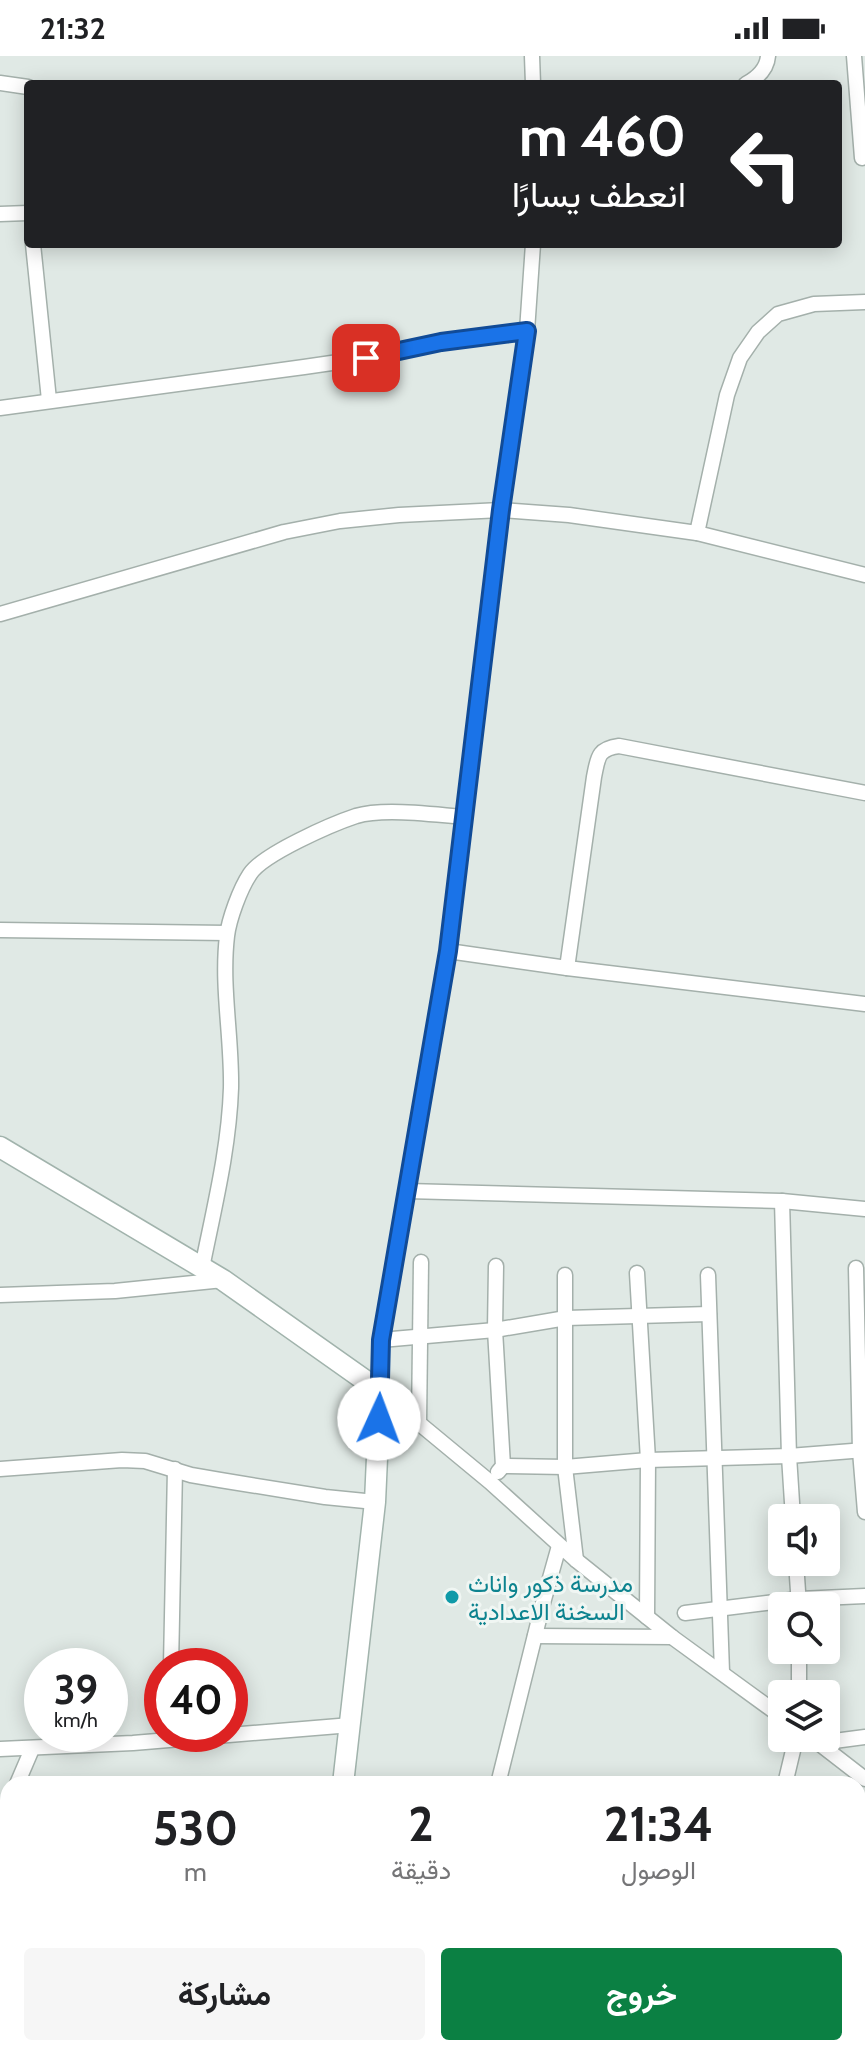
<!DOCTYPE html>
<html lang="ar">
<head>
<meta charset="utf-8">
<style>
	:root { --surface:#fff; --page:#f6f6f6; --text:#202124; --muted:#757577; --accent:#0b8043 }
	body { margin:0; font-family:Cabin,Vazirmatn,sans-serif; background:var(--page); color:var(--text); direction:rtl; height:100vh; display:flex; flex-direction:column; font-size:30px; white-space:nowrap }
	* { box-sizing:border-box; margin:0 }
	p { font-size:26px; color:var(--muted) }
	.icon { flex:none; width:44px; height:44px; fill:none; stroke:currentColor; stroke-width:2; stroke-linecap:round; stroke-linejoin:round }
	.map { position:relative; flex:1; overflow:hidden; direction:ltr }
	.panel { position:absolute; left:0px; top:1720px; width:866px; height:280px; display:flex; flex-direction:column; background:var(--surface); border-radius:24px 24px 0 0; box-shadow:0 4px 20px #0003; direction:rtl }
	.panel>* { flex:none }
	.guide { position:absolute; left:24px; top:24px; width:818px; height:168px; border-radius:8px; box-shadow:0 4px 20px #0003; direction:rtl; background:#202124; color:#fff; overflow:hidden }
	.tools { position:absolute; left:768px; top:1448px; display:grid; gap:16px }
	.tools a { display:grid; place-items:center; width:72px; height:72px; border-radius:8px; background:var(--surface); box-shadow:0 4px 20px #0003; font-size:40px }
	.speed { position:absolute; left:24px; top:1592px; display:flex; gap:16px; font-size:40px; font-weight:700; text-align:center }
	.speed>* { display:grid; place-content:center; width:104px; height:104px; border-radius:50%; background:var(--surface); box-shadow:0 4px 20px #0003; line-height:1 }
	.speed small { font-size:20px; font-weight:400 }
	.speed .limit { border:12px solid #d22; background:#fff; color:#111 }
	.pin { position:absolute; display:grid; place-items:center; width:68px; height:68px; color:#fff; margin:-34px; border-radius:16px; box-shadow:0 4px 12px #0006 }
	.me { position:absolute; width:88px; margin:-44px; rotate:2deg; stroke-linejoin:round; filter:drop-shadow(0 0 6px #0008) }
	.turn { display:flex; align-items:center; gap:28px; height:168px; padding:0 24px; font-size:36px }
	.turn .icon { width:104px; height:104px; stroke-width:2.5 }
	.turn b { display:block; font-size:56px; line-height:68px }
	.eta { display:flex; justify-content:space-evenly; align-items:center; height:136px; text-align:center }
	.eta b { font-size:48px; font-weight:700; line-height:56px }
	.primary-button { display:flex; gap:16px; margin-top:auto; padding:16px 24px }
	.primary-button a { flex:1; height:92px; border-radius:8px; background:var(--accent); color:#fff; font-size:32px; font-weight:700; line-height:92px; text-align:center }
	.primary-button a+a { background:var(--page); color:var(--text) }
	.status { display:flex; justify-content:space-between; align-items:center; height:56px; padding:0 40px; background:var(--surface); direction:ltr }
	.status svg { height:22px; fill:currentColor }
	.map>svg:first-child { display:block }
	.lines { fill:none; stroke-linecap:round; stroke-linejoin:round }
	.street-casing { stroke:#a4b0ab; stroke-width:17 }
	.secondary-casing { stroke:#a1b3ac; stroke-width:23 }
	.street { stroke:#fff; stroke-width:14 }
	.secondary { stroke:#fff; stroke-width:20 }
	.route-casing { stroke:#114b97; stroke-width:20 }
	.route { stroke:#1a73e8; stroke-width:14 }
	.culture-dot { fill:#0f9aa8; stroke:#f0f6f3; stroke-width:3 }
	.labels { text-anchor:middle; dominant-baseline:central; stroke-width:6; stroke-linejoin:round; paint-order:stroke }
	.culture-label { font-size:24px; fill:#0d838f; stroke:#f0f6f3; text-anchor:start }
</style>
</head>
<body>
<div class="status"><b>21:32</b><svg viewBox="0 0 49 12"><path d="M0 12V9h3v3zM5 12V6h3v6zM10 12V3h3v9zM15 12V0h3v12zM26 1h20v11H26zM47 4h2v5h-2z"/></svg></div>
<div class="map">
<svg width="865" height="2000" viewBox="0 0 865 2000">
	<rect width="100%" height="100%" fill="#e0e9e5"/>
	<g class="lines">
		<defs>
			<g id="street">
				<path d="M532 0 533 28"/>
				<path d="M854 0 862 102"/>
				<path d="M0 27 28 31"/>
				<path d="M746 28C757 22 767 13 768 0"/>
				<path d="M0 158 28 157"/>
				<path d="M33 188 49 344"/>
				<path d="M533 188 527 275 501 454 448 895 388 1242 381 1284 380 1335 490 1426 576 1504 672 1581 782 1661"/>
				<path d="M0 352 304 311 366 302 441 286 527 275"/>
				<path d="M697 477 727 339 740 302 758 276 778 258 814 248 865 246"/>
				<path d="M0 558 284 476 340 465 399 459 501 454 569 459 697 477 865 519"/>
				<path d="M0 874 227 877"/>
				<path d="M448 895 567 912 865 948"/>
				<path d="M567 912 594 721C598 702 597 693 619 690L865 737"/>
				<path d="M407 1135 782 1145 865 1153"/>
				<path d="M782 1145 789 1400 793 1462"/>
				<path d="M496 1210 495 1274 503 1410 498 1416"/>
				<path d="M202 1212C214 1152 229 1093 231 1032 232 982 221 930 227 880 229 863 240 833 250 818 263 798 332 768 356 760 366 757 380 756 392 756 416 756 440 759 464 761"/>
				<path d="M856 1212 860 1395 865 1456"/>
				<path d="M637 1217 648 1404 647 1561"/>
				<path d="M565 1219V1411L576 1504"/>
				<path d="M708 1219 722 1616"/>
				<path d="M0 1239 115 1235 223 1224"/>
				<path d="M381 1284 495 1274 566 1262 709 1258"/>
				<path d="M419 1366 421 1206"/>
				<path d="M503 1410 565 1411 648 1404 789 1400 865 1394"/>
				<path d="M0 1413 122 1404 145 1405 191 1419 220 1424 325 1441 375 1446"/>
				<path d="M796 1506 799 1550"/>
				<path d="M685 1557 799 1543 865 1540"/>
				<path d="M535 1580 672 1581"/>
				<path d="M799 1594V1638"/>
				<path d="M171 1610 175 1413"/>
				<path d="M812 1682 865 1723"/>
				<path d="M819 1687 865 1681"/>
				<path d="M0 1693 133 1687 351 1669"/>
				<path d="M17 1728 32 1693"/>
				<path d="M498 1728 543 1547 559 1490"/>
				<path d="M785 1728 796 1682"/>
				<path d="M0 1759 8 1748"/>
				<path d="M350 2000 361 1992"/>
				<path d="M733 2000 734 1992"/>
			</g>
			<g id="secondary">
				<path d="M0 1091 223 1224 380 1335 375 1446 343 1728"/>
				<path d="M304 2000 305 1992"/>
			</g>
		</defs>
		<use href="#street" class="street-casing"/>
		<use href="#secondary" class="secondary-casing"/>
		<use href="#street" class="street"/>
		<use href="#secondary" class="secondary"/>
	</g>
	<g class="lines">
		<defs>
			<path id="route" d="M366 302 441 286 527 275 501 454 448 895 381 1284 379 1363"/>
		</defs>
		<use href="#route" class="route-casing"/>
		<use href="#route" class="route"/>
	</g>
	<circle class="culture-dot" cx="452" cy="1541" r="8"/>
	<g class="labels">
		<g class="culture-label">
			<text x="468" y="1527">مدرسة ذكور واناث<tspan x="468" dy="28">السخنة الاعدادية</tspan></text>
		</g>
	</g>
</svg>
<div class="tools">
<a><svg class="icon" aria-label="sound" viewBox="0 0 24 24"><path d="M4 9h4l5-4v14l-5-4H4zM17 9q2 3 0 6"/></svg></a>
<a><svg class="icon" aria-label="search" viewBox="0 0 24 24"><circle cx="10" cy="10" r="6"/><path d="M15 15l6 6"/></svg></a>
<a><svg class="icon" aria-label="layers" viewBox="0 0 24 24"><path d="M12 4l9 5-9 5-9-5zM3 14l9 5 9-5"/></svg></a>
</div>
<div class="speed"><div>39<small>km/h</small></div><div class="limit">40</div></div>
<div class="pin" style="left:366px;top:302px;background:#d93025"><svg class="icon" aria-label="arrive" viewBox="0 0 24 24"><path d="M6 21V4h12l-3 4 3 4H6"/></svg></div>
<svg class="me" style="left:379px;top:1363px" viewBox="-20 -20 40 40"><circle r="19" fill="#fff"/><path d="M0-13L10 11 0 6-10 11z" fill="#1a73e8"/></svg>
<div class="guide">
<div class="turn"><svg class="icon" aria-label="left" viewBox="0 0 24 24"><path d="M17 20v-9H6M10 6l-5 5 5 5"/></svg><div><b>460 m</b>انعطف يسارًا</div></div>
</div>
<section class="panel">
<div class="eta">
<div><b>21:34</b><p>الوصول</p></div>
<div><b>2</b><p>دقيقة</p></div>
<div><b>530</b><p>m</p></div>
</div>
<div class="primary-button"><a>خروج</a><a>مشاركة</a></div>
</section>
</div>
</body>
</html>
